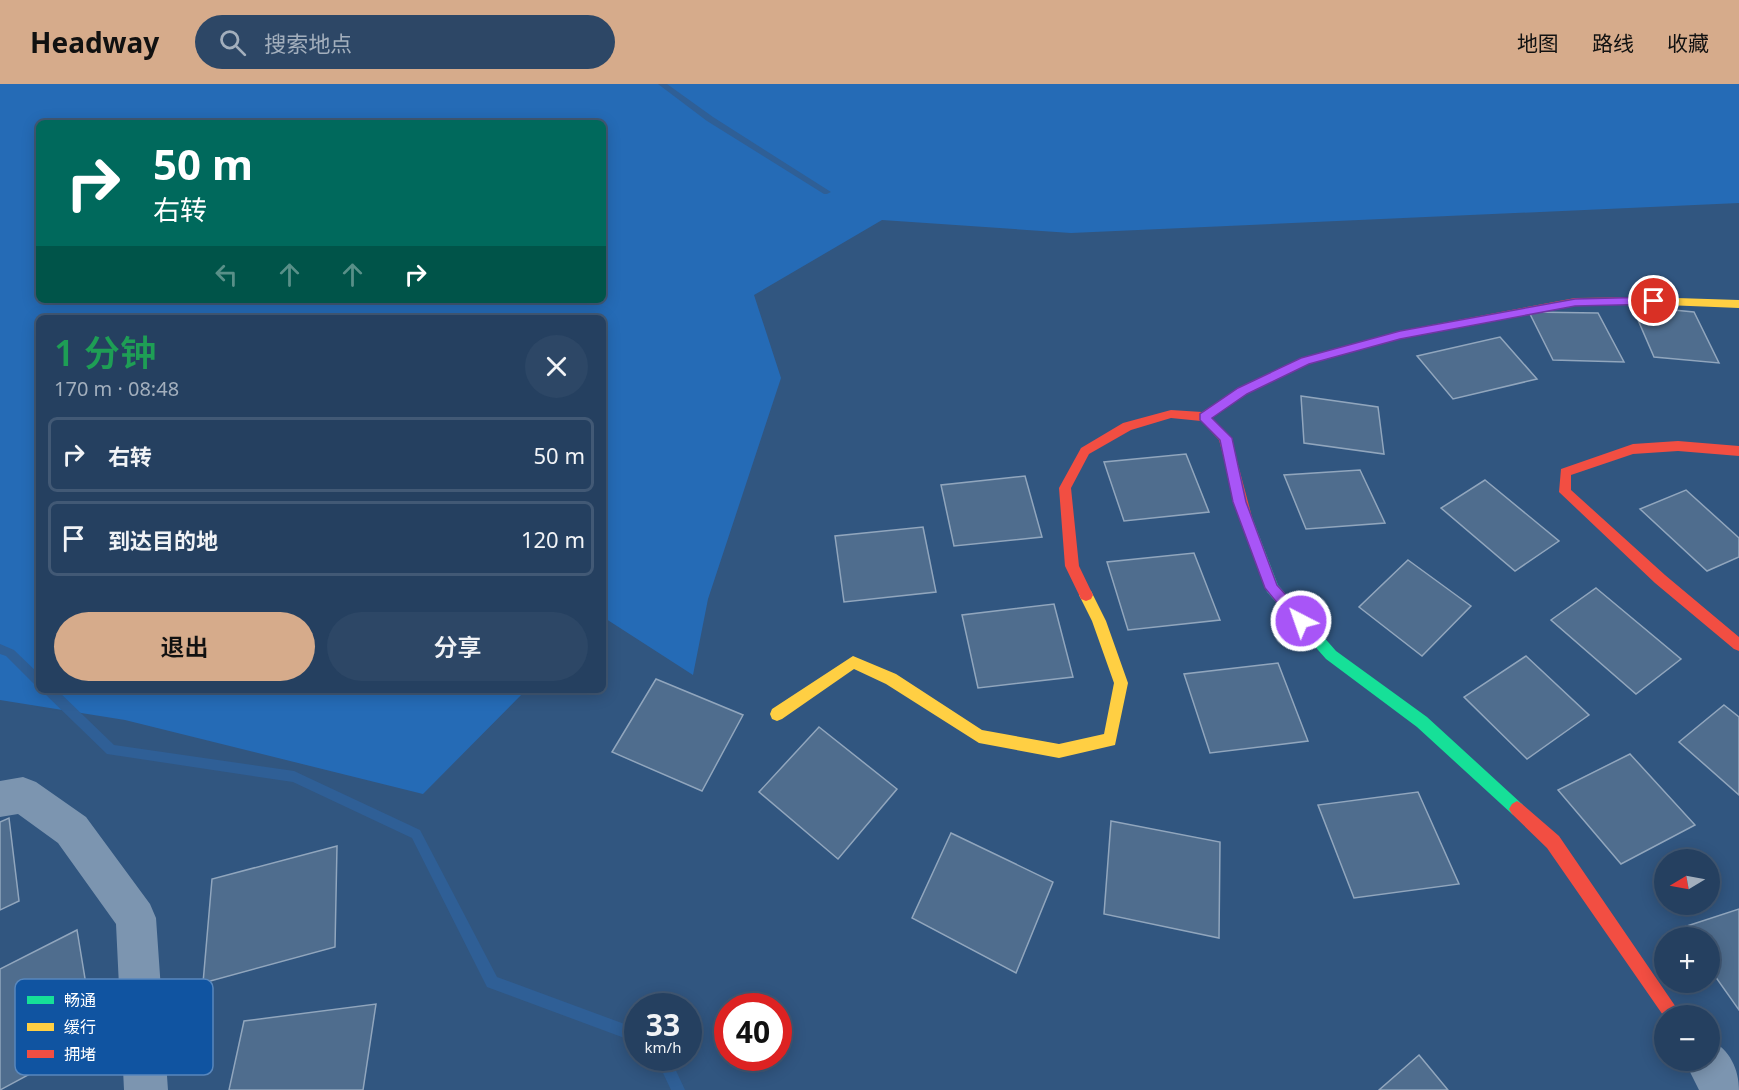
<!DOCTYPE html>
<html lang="zh">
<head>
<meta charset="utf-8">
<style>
	:root { --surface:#254060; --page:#2d4766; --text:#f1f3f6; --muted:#a3afbd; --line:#425975; --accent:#d6ab8b }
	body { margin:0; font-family:"Noto Sans","Noto Sans SC",sans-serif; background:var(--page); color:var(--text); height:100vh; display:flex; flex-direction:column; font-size:22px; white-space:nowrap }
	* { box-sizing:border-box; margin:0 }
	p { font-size:20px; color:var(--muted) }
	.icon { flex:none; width:33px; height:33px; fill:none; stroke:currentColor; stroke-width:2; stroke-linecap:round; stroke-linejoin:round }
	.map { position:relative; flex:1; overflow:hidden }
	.sheet { position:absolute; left:36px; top:231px; width:570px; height:378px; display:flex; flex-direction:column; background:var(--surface); border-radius:9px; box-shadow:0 3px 15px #0003,0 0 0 2px var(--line) }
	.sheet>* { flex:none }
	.banner { position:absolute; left:36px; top:36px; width:570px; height:183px; border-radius:9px; box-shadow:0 3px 15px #0003,0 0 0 2px var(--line); background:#00695c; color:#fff; overflow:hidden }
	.needle { width:39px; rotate:260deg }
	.fabs { position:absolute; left:1654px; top:765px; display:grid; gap:12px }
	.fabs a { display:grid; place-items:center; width:66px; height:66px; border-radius:50%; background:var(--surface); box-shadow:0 3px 15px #0003,0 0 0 2px var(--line); font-size:30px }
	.speed { position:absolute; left:624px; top:909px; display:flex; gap:12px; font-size:30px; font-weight:700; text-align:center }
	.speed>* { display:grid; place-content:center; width:78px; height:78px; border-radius:50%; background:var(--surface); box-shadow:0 3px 15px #0003,0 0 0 2px var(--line); line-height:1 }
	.speed small { font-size:15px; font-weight:400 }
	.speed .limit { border:9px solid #d22; background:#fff; color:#111 }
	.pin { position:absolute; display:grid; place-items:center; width:51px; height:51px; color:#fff; margin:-26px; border:3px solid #fff; border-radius:50%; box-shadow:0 2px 6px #0007 }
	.me { position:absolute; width:66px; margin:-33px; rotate:319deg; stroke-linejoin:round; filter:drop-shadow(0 0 4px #0008) }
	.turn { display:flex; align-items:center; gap:21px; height:126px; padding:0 18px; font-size:27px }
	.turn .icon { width:78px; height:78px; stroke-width:2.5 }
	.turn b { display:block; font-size:42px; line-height:51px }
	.lanes { display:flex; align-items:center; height:57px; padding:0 18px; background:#0003; justify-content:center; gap:30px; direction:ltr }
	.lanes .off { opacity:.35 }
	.round { display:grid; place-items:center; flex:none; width:63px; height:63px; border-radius:32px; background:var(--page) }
	.head { display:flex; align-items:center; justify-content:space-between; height:102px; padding:0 18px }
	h1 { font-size:36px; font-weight:600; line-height:45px; color:#1e9e55 }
	.primary-button { display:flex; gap:12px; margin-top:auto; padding:12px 18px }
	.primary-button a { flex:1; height:69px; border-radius:36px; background:var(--accent); color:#111; font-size:24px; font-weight:600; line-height:69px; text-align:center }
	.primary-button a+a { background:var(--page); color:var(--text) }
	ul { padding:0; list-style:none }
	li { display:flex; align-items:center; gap:18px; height:75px; margin:0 12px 9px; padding:0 6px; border:3px solid var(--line); border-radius:9px }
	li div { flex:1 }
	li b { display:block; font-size:22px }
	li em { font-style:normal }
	header { display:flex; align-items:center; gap:36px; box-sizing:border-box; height:84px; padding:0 30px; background:var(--accent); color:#111 }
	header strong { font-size:28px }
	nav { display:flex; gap:33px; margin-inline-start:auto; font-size:21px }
	.search { width:420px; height:54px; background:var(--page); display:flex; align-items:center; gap:15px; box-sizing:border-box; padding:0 21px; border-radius:33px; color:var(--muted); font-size:22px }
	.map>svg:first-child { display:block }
	.green { fill:#256bb6; fill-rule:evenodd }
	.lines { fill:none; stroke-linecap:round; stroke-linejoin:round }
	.stream { fill:#2f5f96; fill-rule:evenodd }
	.building { fill:#4f6d8e; stroke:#91a6bd; stroke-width:1.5 }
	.street { fill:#7c95b0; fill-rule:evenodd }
	.fast { fill:#16e098; fill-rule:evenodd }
	.slow { fill:#ffcf43; fill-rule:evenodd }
	.jam { fill:#f24e42; fill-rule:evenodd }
	.route { fill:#a855f7; stroke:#6d37a1; stroke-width:1.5 }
	.key { fill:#1054a1; stroke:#5887bd; stroke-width:1.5 }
	.key-label { font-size:16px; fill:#fff }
</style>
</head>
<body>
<header>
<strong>Headway</strong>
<div class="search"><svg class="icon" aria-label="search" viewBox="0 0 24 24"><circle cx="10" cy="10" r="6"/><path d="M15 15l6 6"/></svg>搜索地点</div>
<nav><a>地图</a><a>路线</a><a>收藏</a></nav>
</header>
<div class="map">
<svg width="1739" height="1006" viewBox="0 0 1739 1006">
	<rect width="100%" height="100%" fill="#315680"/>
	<path class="green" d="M0 0H1739V119L1071 149 882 136 754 211 781 294 708 515 693 591 603 533V234H39V606H526L423 710 125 636 0 616ZM39 39H603V216H39Z"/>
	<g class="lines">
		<g class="stream">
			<path d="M658 0H667L713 33 831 108 827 110H824L707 37Z"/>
			<path d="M0 560 14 566 39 590V602L35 601 6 572 0 570Z"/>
			<path d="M43 606H57L114 661 294 687 420 746 497 893 638 945V959L487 903 412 754 293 698 107 670 45 610Z"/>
			<path d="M656 974H670L685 1006H671Z"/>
		</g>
	</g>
	<g class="building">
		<path d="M1632 222 1694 228 1719 279 1654 273Z"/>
		<path d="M1529 228 1598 229 1624 278 1553 276Z"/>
		<path d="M1500 253 1537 295 1453 315 1417 272Z"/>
		<path d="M1301 312 1378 323 1384 370 1304 359Z"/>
		<path d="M1186 370 1209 428 1124 437 1104 378Z"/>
		<path d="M1360 386 1385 439 1306 445 1284 391Z"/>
		<path d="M1025 392 1042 453 954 462 941 401Z"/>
		<path d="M1485 396 1559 457 1515 487 1441 424Z"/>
		<path d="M1686 406 1739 454V473L1707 487 1640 425Z"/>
		<path d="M923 443 936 508 844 518 835 452Z"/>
		<path d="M1194 469 1220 536 1128 546 1107 478Z"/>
		<path d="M1408 476 1471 522 1422 572 1359 523Z"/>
		<path d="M1596 504 1681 575 1636 610 1551 536Z"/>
		<path d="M1054 520 1073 593 978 604 962 531Z"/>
		<path d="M1526 572 1589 631 1527 675 1464 613Z"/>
		<path d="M1278 579 1308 657 1210 669 1184 590Z"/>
		<path d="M656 595 743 631 702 707 612 668Z"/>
		<path d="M1724 621 1739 633V711L1679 658Z"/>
		<path d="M819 643 897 705 838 775 759 708Z"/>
		<path d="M1630 670 1695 741 1621 780 1558 706Z"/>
		<path d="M1418 708 1459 800 1354 814 1318 721Z"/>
		<path d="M9 734 19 817 0 826V738Z"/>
		<path d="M1111 737 1220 758 1219 854 1104 830Z"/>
		<path d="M951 749 1053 798 1016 889 912 834Z"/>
		<path d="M337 762 335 863 203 899 212 795Z"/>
		<path d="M1739 825V926L1710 885V854H1688L1681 844Z"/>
		<path d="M77 846 95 955 0 1006V885Z"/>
		<path d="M376 920 363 1006H229L244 937Z"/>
		<path d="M1419 971 1448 1006H1379Z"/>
	</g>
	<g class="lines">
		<g class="street">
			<path d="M23 693 36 698 86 733 150 820 156 834 168 1006H124L116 840 58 759 18 730 0 733V697Z"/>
			<path d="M1710 956C1730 965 1739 986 1739 1006H1699L1684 976H1710Z"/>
		</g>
		<path class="fast" d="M1246 428 1252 433 1278 501 1336 567 1427 633 1522 720 1525 725 1522 730 1517 733 1512 730 1417 643 1326 575 1267 508 1240 433Z"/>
		<g class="slow">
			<path d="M1645 213 1739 216V224L1641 220V214Z"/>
			<path d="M1086 505 1091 507 1106 537 1128 599 1115 661 1059 674 979 659 886 600 854 585 782 635 777 637 772 635 770 630 772 625 853 572 896 590 982 646 1059 660 1104 650 1114 599 1092 537 1079 511 1081 507Z"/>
		</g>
		<g class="jam">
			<path d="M1645 213 1649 214V220L1575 222 1400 255 1309 280 1247 310 1212 334 1231 354 1252 433 1246 438 1240 433 1219 356 1201 337 1171 334 1131 346 1089 370 1071 404 1079 482 1093 511 1091 515 1086 517 1081 515 1065 482 1059 404 1081 364 1123 339 1171 326 1202 328 1239 304 1301 274 1400 247 1575 214Z"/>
			<path d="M1678 357 1739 362V372L1678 367 1633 370 1571 391V406L1665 491 1739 553V567L1734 565 1655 499 1559 408 1561 385 1633 360Z"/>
			<path d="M1517 717 1522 720 1559 752 1682 932H1665V934L1547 764 1512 730 1509 725 1512 720Z"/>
		</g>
	</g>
	<path class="route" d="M1654 213 1658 214V220L1575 222 1400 255 1309 280 1247 310 1212 334 1232 354 1246 418 1277 501 1306 533V542H1296L1265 504 1233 418 1220 356 1200 336V330L1238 304 1301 274 1400 247 1575 215Z"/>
	<rect x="15" y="895" width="198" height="96" rx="9" class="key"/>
	<rect x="27" y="912" width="27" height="8" fill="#16e098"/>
	<rect x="27" y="939" width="27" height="8" fill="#ffcf43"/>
	<rect x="27" y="966" width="27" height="8" fill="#f24e42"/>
	<g class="key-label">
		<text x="64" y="922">畅通</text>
		<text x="64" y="949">缓行</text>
		<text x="64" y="976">拥堵</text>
	</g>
</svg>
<div class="fabs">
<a><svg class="needle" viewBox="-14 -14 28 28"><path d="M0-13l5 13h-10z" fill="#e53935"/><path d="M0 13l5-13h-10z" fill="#a3afbd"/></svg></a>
<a>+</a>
<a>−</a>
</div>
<div class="speed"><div>33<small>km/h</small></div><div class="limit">40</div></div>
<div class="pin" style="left:1654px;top:217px;background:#d93025"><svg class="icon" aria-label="arrive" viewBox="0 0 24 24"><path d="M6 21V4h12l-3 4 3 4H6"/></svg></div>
<svg class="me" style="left:1301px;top:537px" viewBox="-20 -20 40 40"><circle r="17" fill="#a855f7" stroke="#fff" stroke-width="3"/><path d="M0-11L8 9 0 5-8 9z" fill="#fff"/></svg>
<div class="banner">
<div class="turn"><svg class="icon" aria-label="right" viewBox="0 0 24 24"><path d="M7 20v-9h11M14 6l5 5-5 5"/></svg><div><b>50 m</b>右转</div></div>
<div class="lanes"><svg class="icon off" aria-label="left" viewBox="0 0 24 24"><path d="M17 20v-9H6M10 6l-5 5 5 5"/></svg><svg class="icon off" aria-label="ahead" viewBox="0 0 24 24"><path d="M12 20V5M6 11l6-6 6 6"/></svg><svg class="icon off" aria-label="ahead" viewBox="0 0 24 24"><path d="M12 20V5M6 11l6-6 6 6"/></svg><svg class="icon" aria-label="right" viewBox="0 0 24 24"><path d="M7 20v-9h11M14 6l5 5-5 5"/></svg></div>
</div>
<section class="sheet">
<div class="head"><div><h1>1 分钟</h1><p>170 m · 08:48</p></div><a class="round"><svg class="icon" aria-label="close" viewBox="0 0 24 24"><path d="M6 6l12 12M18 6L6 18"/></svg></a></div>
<ul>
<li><svg class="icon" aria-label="right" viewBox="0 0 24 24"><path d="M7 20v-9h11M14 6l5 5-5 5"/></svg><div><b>右转</b></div><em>50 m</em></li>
<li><svg class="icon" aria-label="arrive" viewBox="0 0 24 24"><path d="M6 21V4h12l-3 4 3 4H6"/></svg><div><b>到达目的地</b></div><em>120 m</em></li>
</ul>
<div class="primary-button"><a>退出</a><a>分享</a></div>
</section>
</div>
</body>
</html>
